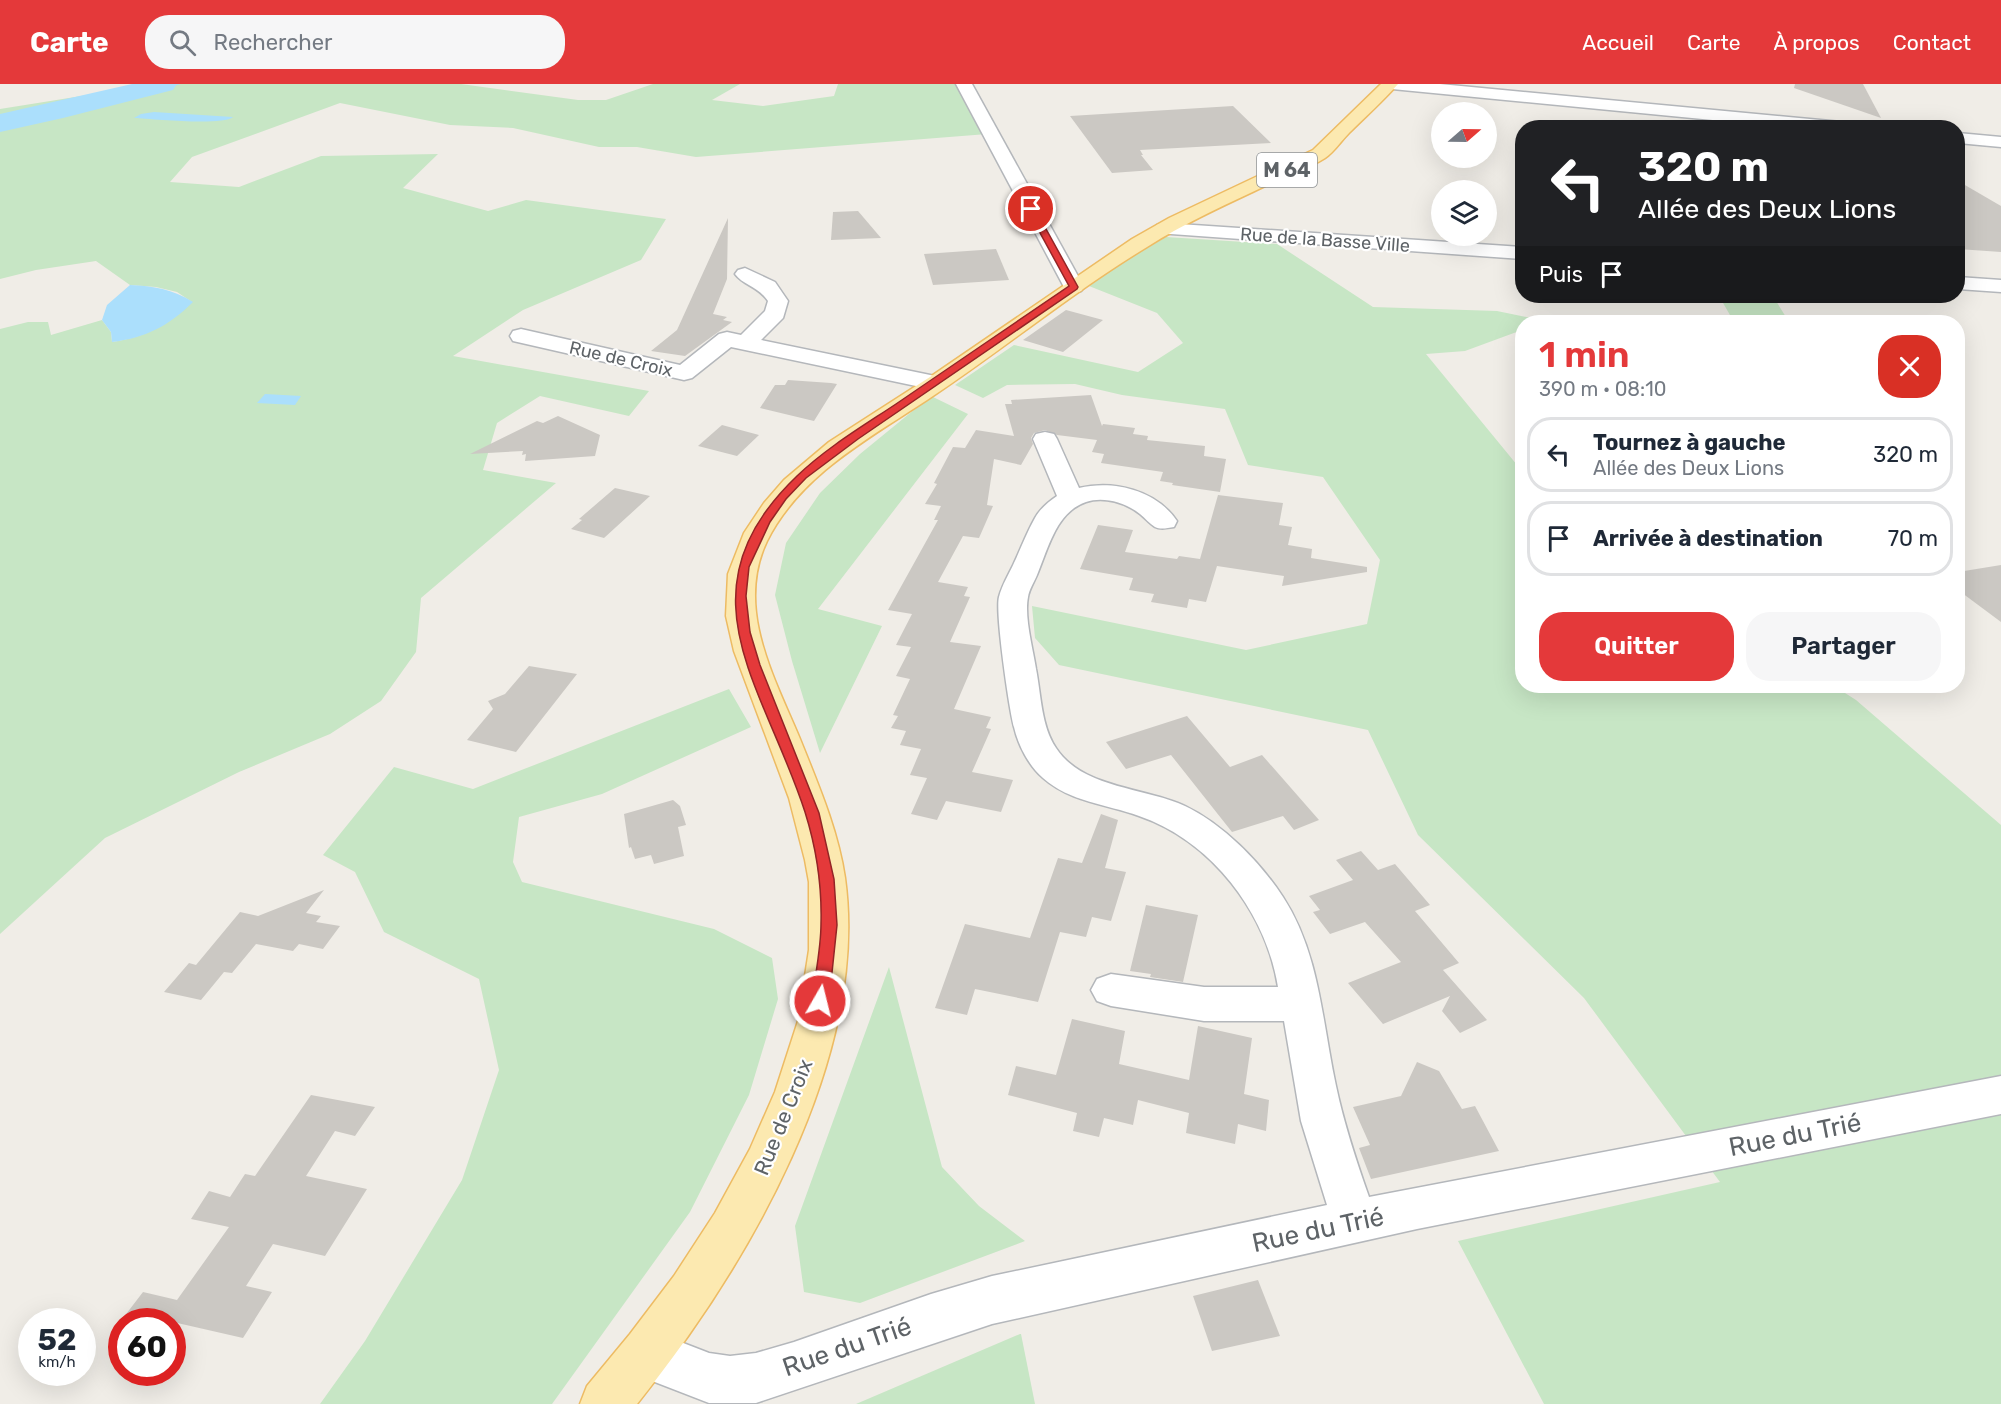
<!DOCTYPE html>
<html lang="fr">
<head>
<meta charset="utf-8">
<style>
	:root { --surface:#fff; --page:#f6f6f7; --text:#1f2937; --muted:#747a83; --line:#e0e1e3; --accent:#e4393a }
	body { margin:0; font-family:Rubik,sans-serif; background:var(--page); color:var(--text); height:100vh; display:flex; flex-direction:column; font-size:22px; white-space:nowrap }
	* { box-sizing:border-box; margin:0 }
	p { font-size:20px; color:var(--muted) }
	.icon { flex:none; width:33px; height:33px; fill:none; stroke:currentColor; stroke-width:2; stroke-linecap:round; stroke-linejoin:round }
	.map { position:relative; flex:1; overflow:hidden }
	.panel { position:absolute; left:1515px; top:231px; width:450px; height:378px; display:flex; flex-direction:column; background:var(--surface); border-radius:24px; box-shadow:0 6px 24px #0002 }
	.panel>* { flex:none }
	.banner { position:absolute; left:1515px; top:36px; width:450px; height:183px; border-radius:24px; box-shadow:0 6px 24px #0002; background:#202124; color:#fff; overflow:hidden }
	.needle { width:39px; rotate:70deg }
	.controls { position:absolute; left:1431px; top:18px; display:grid; gap:12px }
	.controls a { display:grid; place-items:center; width:66px; height:66px; border-radius:50%; background:var(--surface); box-shadow:0 6px 24px #0002; font-size:30px }
	.speed { position:absolute; left:18px; top:1224px; display:flex; gap:12px; font-size:30px; font-weight:700; text-align:center }
	.speed>* { display:grid; place-content:center; width:78px; height:78px; border-radius:50%; background:var(--surface); box-shadow:0 6px 24px #0002; line-height:1 }
	.speed small { font-size:15px; font-weight:400 }
	.speed .limit { border:9px solid #d22; background:#fff; color:#111 }
	.pin { position:absolute; display:grid; place-items:center; width:51px; height:51px; color:#fff; margin:-26px; border:3px solid #fff; border-radius:50%; box-shadow:0 2px 6px #0007 }
	.me { position:absolute; width:66px; margin:-33px; rotate:8deg; stroke-linejoin:round; filter:drop-shadow(0 0 4px #0008) }
	.turn { display:flex; align-items:center; gap:21px; height:126px; padding:0 24px; font-size:27px }
	.turn .icon { width:78px; height:78px; stroke-width:2.5 }
	.turn b { display:block; font-size:42px; line-height:51px }
	.then { display:flex; align-items:center; height:57px; padding:0 24px; background:#0003; gap:12px; font-size:22px }
	.round { display:grid; place-items:center; flex:none; width:63px; height:63px; border-radius:24px; background:var(--page) }
	.headline { display:flex; align-items:center; justify-content:space-between; height:102px; padding:0 24px }
	h1 { font-size:36px; font-weight:600; line-height:45px; color:var(--accent) }
	.action { display:flex; gap:12px; margin-top:auto; padding:12px 24px }
	.action a { flex:1; height:69px; border-radius:24px; background:var(--accent); color:#fff; font-size:24px; font-weight:600; line-height:69px; text-align:center }
	.action a+a { background:var(--page); color:var(--text) }
	ul { padding:0; list-style:none }
	li { display:flex; align-items:center; gap:18px; height:75px; margin:0 12px 9px; padding:0 12px; border:3px solid var(--line); border-radius:24px }
	li div { flex:1 }
	li b { display:block; font-size:22px }
	li em { font-style:normal }
	header { display:flex; align-items:center; gap:36px; box-sizing:border-box; height:84px; padding:0 30px; background:var(--accent); color:#fff }
	header strong { font-size:28px }
	nav { display:flex; gap:33px; margin-inline-start:auto; font-size:21px }
	.search { width:420px; height:54px; background:var(--page); display:flex; align-items:center; gap:15px; box-sizing:border-box; padding:0 21px; border-radius:24px; color:var(--muted); font-size:22px }
	.map>svg:first-child { display:block }
	.green { fill:#c7e6c5 }
	.water { fill:#abdffc }
	.lines { fill:none; stroke-linecap:round; stroke-linejoin:round }
	.river { fill:#abdffc; fill-rule:evenodd }
	.building { fill:#cbc8c3 }
	.minor-casing { stroke:#b4b7bb; stroke-width:3 }
	.major-casing { stroke:#edbb63; stroke-width:3 }
	.minor { fill:#fff; fill-rule:evenodd }
	.major { fill:#fce9b0; fill-rule:evenodd }
	.route { fill:#e4393a; stroke:#942526; stroke-width:1.5 }
	.labels { text-anchor:middle; dominant-baseline:central; stroke-width:4.5; stroke-linejoin:round; paint-order:stroke }
	.far-street-label { font-size:18px; fill:#5e6367; stroke:#fff }
	.shield { fill:#fff; stroke:#8e9295; stroke-width:1.5 }
	.shield-label { font-size:20px; font-weight:bold; fill:#5e6367 }
	.street-label { font-size:21px; fill:#5e6367; stroke:#fff }
	.near-street-label { font-size:26px; fill:#5e6367; stroke:#fff }
</style>
</head>
<body>
<header>
<strong>Carte</strong>
<div class="search"><svg class="icon" aria-label="search" viewBox="0 0 24 24"><circle cx="10" cy="10" r="6"/><path d="M15 15l6 6"/></svg>Rechercher</div>
<nav><a>Accueil</a><a>Carte</a><a>À propos</a><a>Contact</a></nav>
</header>
<div class="map">
<svg width="2001" height="1320" viewBox="0 0 2001 1320">
	<rect width="100%" height="100%" fill="#f0ede7"/>
	<g class="green">
		<path d="M148 0H461L578 16H606L653 0H740L712 16 763 22 834 12 838 0H973L1000 49 696 73 637 63H599L513 44 450 41 340 19 192 73 170 98 239 103 321 72 438 70 403 104 488 127 526 116 666 135 641 176 523 226 453 272 649 307 629 332 540 312 497 339 483 386 556 399 421 514 416 568 381 617 330 650 239 688 105 754 0 850V245L28 238H48L51 251 102 236 111 248 112 258C145 253 169 241 192 218L177 208 156 203 130 201 96 177 36 186 0 195V25L144 2Z"/>
		<path d="M1166 153 1277 160 1373 223 1497 227 1550 238H1522V246L1465 267 1426 270 1522 387V602H1834L1856 616 2001 741V1320H1544L1458 1157 1720 1098 1584 914 1418 751 1368 646 1059 581 1035 554 1032 522 1246 566 1367 540 1380 476 1323 393 1248 381 1225 325 1122 311 1075 300 1007 301 983 314 955 301 1014 261 1138 288 1183 259 1157 229 1089 202 1118 181Z"/>
		<path d="M1719 212H1773L1789 238H1734Z"/>
		<path d="M931 312 968 330 818 525 882 542 820 669 792 577 775 511 786 459 820 409 860 370Z"/>
		<path d="M729 605 751 643 602 710 519 733 513 778 522 798 714 845 772 874 778 915 749 1011 690 1128 552 1320H320L365 1257 462 1096 499 986 479 895 384 848 355 788 323 771 394 683 473 705Z"/>
		<path d="M889 883 942 1083 979 1122 1025 1157 860 1219 804 1208 795 1142Z"/>
		<path d="M1021 1250 1035 1320H856L1020 1250Z"/>
	</g>
	<g class="water">
		<path d="M170 0H181L58 29 53 27Z"/>
		<path d="M154 28 233 33C222 42 153 35 134 34L141 30Z"/>
		<path d="M130 201C154 202 172 205 193 218 169 242 145 254 112 258L111 248 102 236 107 221Z"/>
		<path d="M265 310 301 312 295 321 257 319Z"/>
	</g>
	<g class="lines">
		<path class="river" d="M132 0H177L173 6 63 34 0 48V30Z"/>
	</g>
	<g class="building">
		<path d="M1795 0H1863L1881 34 1794 4Z"/>
		<path d="M1233 22 1271 59 1140 66 1143 71H1141L1153 86 1112 89 1070 32Z"/>
		<path d="M1958 97 2001 122V168L1958 165Z"/>
		<path d="M858 127 881 154 831 156 833 128Z"/>
		<path d="M728 134 727 195 713 230 727 233 723 236 732 238 685 272 651 267 677 246Z"/>
		<path d="M996 165 1009 196 933 201 924 170Z"/>
		<path d="M1066 226 1103 236 1063 268 1023 256Z"/>
		<path d="M788 296 831 299 837 300 814 337 760 324 775 301H785Z"/>
		<path d="M1091 311 1102 342 1103 340 1135 344 1133 350 1148 352 1147 356 1205 362 1204 372 1226 375 1220 408 1172 401 1173 399 1160 397 1163 388 1101 379 1104 370 1092 368 1097 356 1057 351 1045 346 1034 349 1031 354 1033 360 1021 381 994 375 987 421 993 422 979 454 963 452 938 498 968 503 964 512 970 513 950 558 981 562 954 625 991 633 986 644 991 645 972 688 1013 696 1001 728 946 717 937 736 911 730 927 694 910 691 921 665 900 661 906 647 891 644 898 632 893 631 910 595 896 592 911 563 896 561 912 530 888 526 938 436H934L941 422 925 420 937 400 934 399 953 363 965 364 976 346 1014 352 1005 320H1012L1011 316Z"/>
		<path d="M558 332 600 351 595 372 525 377 526 370 522 371 523 367 470 370 537 337 543 339Z"/>
		<path d="M722 341 759 351 737 372 698 362Z"/>
		<path d="M615 404 650 412 604 454 571 445 582 436 579 435Z"/>
		<path d="M1218 411 1283 419 1279 441 1292 443 1288 461 1312 465 1311 474 1367 483V488L1282 502 1284 492 1217 482 1206 518 1189 515 1187 524 1151 518 1154 510 1129 506 1133 494 1080 485 1098 441 1133 446 1125 468 1177 475 1179 472 1200 475Z"/>
		<path d="M2001 481V538L1958 506V488Z"/>
		<path d="M529 582 577 590 516 668 467 656 493 625 488 617 505 610Z"/>
		<path d="M1187 632 1230 683 1262 671 1319 736 1294 746 1283 732 1232 748 1171 671 1126 685 1106 658Z"/>
		<path d="M673 716 680 722 686 741 678 743 684 772 654 780 651 771 635 775 631 763 629 764 624 730Z"/>
		<path d="M1101 730 1118 736 1105 784 1126 788 1111 837 1092 833 1086 853 1060 848 1038 918 975 905 967 931 935 924 965 840 1030 854 1058 774 1082 779Z"/>
		<path d="M1361 767 1378 786 1395 780 1430 821 1415 827 1459 879 1443 886 1487 936 1460 949 1442 927 1450 912 1383 940 1348 899 1401 878 1365 838 1330 850 1313 828 1320 826 1309 812 1353 796 1336 776Z"/>
		<path d="M324 806 306 829 321 832 316 838 340 842 323 865 299 860 293 867 256 860 232 889 224 888 201 916 164 908 189 879 196 881 240 828 258 832Z"/>
		<path d="M1146 821 1198 831 1183 898 1150 893 1151 890 1130 887Z"/>
		<path d="M1072 935 1125 947 1119 980 1189 996 1198 942 1252 954 1244 1010 1269 1016 1266 1047 1238 1040 1235 1060 1186 1049 1189 1029 1138 1016 1133 1041 1104 1034 1099 1053 1073 1047 1077 1029 1008 1011 1016 982 1056 991Z"/>
		<path d="M1417 978 1439 987 1462 1025 1475 1022 1499 1067 1371 1095 1359 1064 1370 1061 1353 1023 1401 1012Z"/>
		<path d="M311 1011 375 1023 355 1052 335 1047 306 1092 367 1105 325 1172 273 1160 246 1202 272 1208 243 1254 173 1238H120L143 1208 177 1216 229 1143 191 1135 209 1107 230 1113 245 1090 255 1092Z"/>
		<path d="M1258 1196 1280 1252 1212 1267 1193 1212Z"/>
	</g>
	<g class="lines">
		<defs>
			<g id="minor">
				<path d="M956 0H972L1084 203 1081 207 1074 209 1067 207 1064 203Z"/>
				<path d="M1384 0H1440L1852 39 1860 44H1796L1392 5Z"/>
				<path d="M1958 49 2001 53V63L1958 59Z"/>
				<path d="M1164 139 1522 163V175L1157 149 1154 145 1157 141Z"/>
				<path d="M745 184 775 198 788 217 783 234 761 256 935 292 943 294 947 299 943 304 935 306 731 263 692 294 684 296 513 257 510 252 513 247 521 245 680 281 719 250 727 248 741 251 765 227 768 217C758 202 744 202 735 190L738 186Z"/>
				<path d="M1958 193 2001 196V208L1958 205Z"/>
				<path d="M1045 348 1054 350 1057 355 1079 404C1114 396 1156 406 1177 437L1174 443C1167 444 1161 446 1155 443 1150 440 1145 434 1140 430 1126 419 1104 412 1086 418 1056 428 1048 465 1037 491 1034 498 1029 506 1028 513 1024 533 1033 565 1036 585 1041 610 1041 642 1056 664 1083 705 1144 703 1185 722 1223 740 1260 778 1283 813 1320 870 1322 938 1336 1002 1344 1040 1356 1076 1369 1113L2001 992V1030L1417 1145 992 1240 756 1319H709L629 1288 622 1270 629 1252 647 1245 709 1269 730 1272 756 1269 794 1258 931 1210 992 1192 1327 1121 1301 1037 1284 937H1204L1111 922 1097 917 1091 906 1097 895 1111 890 1204 903H1278C1266 829 1212 757 1139 732 1106 720 1070 718 1043 694 1029 682 1018 661 1014 643 1009 624 995 528 999 513 1002 501 1009 490 1014 479 1021 464 1027 448 1035 434 1040 425 1048 418 1057 412L1033 355 1036 350Z"/>
			</g>
			<path id="major" d="M1381 0H1398C1383 17 1365 33 1349 49 1341 57 1334 68 1325 74 1311 83 1293 89 1278 96 1234 117 1188 137 1147 163 1071 209 1001 267 927 316 868 355 800 391 767 457 735 524 774 593 800 655 818 700 838 746 845 794 870 975 746 1184 637 1320H580L587 1302 630 1250 674 1192 715 1129 750 1065 775 1008 798 937 809 866V798L805 776 789 714 734 567 726 532 728 490 744 449 764 419 784 396 829 358 930 293 1132 155 1169 134 1313 66Z"/>
		</defs>
		<use href="#minor" class="minor-casing"/>
		<use href="#major" class="major-casing"/>
		<use href="#minor" class="minor"/>
		<use href="#major" class="major"/>
	</g>
	<path class="route" d="M1031 123 1035 125 1078 203 1077 205 858 355 806 394 786 415 770 438 749 483 746 512 750 548 760 581 819 729 834 795 837 841 829 917 826 921 820 923 815 921 812 917C815 891 821 865 821 840 822 804 816 763 805 728 764 601 676 508 797 392 826 364 863 342 896 320 954 281 1011 241 1069 202L1027 125Z"/>
	<g class="labels">
		<g class="far-street-label">
			<text transform="translate(1325 156) rotate(4)">Rue de la Basse Ville</text>
			<text transform="translate(621 275) rotate(13)">Rue de Croix</text>
		</g>
		<rect class="shield" x="1257" y="69" width="60" height="34" rx="4.5"/>
		<g class="shield-label">
			<text x="1287" y="86">M 64</text>
		</g>
		<g class="street-label">
			<text transform="translate(783 1033) rotate(-68)">Rue de Croix</text>
		</g>
		<g class="near-street-label">
			<text transform="translate(1795 1051) rotate(-11)">Rue du Trié</text>
			<text transform="translate(1318 1146) rotate(-12)">Rue du Trié</text>
			<text transform="translate(847 1263) rotate(-19)">Rue du Trié</text>
		</g>
	</g>
</svg>
<div class="controls">
<a><svg class="needle" viewBox="-14 -14 28 28"><path d="M0-13l5 13h-10z" fill="#e53935"/><path d="M0 13l5-13h-10z" fill="#747a83"/></svg></a>
<a><svg class="icon" aria-label="layers" viewBox="0 0 24 24"><path d="M12 4l9 5-9 5-9-5zM3 14l9 5 9-5"/></svg></a>
</div>
<div class="speed"><div>52<small>km/h</small></div><div class="limit">60</div></div>
<div class="pin" style="left:1031px;top:125px;background:#d93025"><svg class="icon" aria-label="arrive" viewBox="0 0 24 24"><path d="M6 21V4h12l-3 4 3 4H6"/></svg></div>
<svg class="me" style="left:820px;top:917px" viewBox="-20 -20 40 40"><circle r="17" fill="#e4393a" stroke="#fff" stroke-width="3"/><path d="M0-11L8 9 0 5-8 9z" fill="#fff"/></svg>
<div class="banner">
<div class="turn"><svg class="icon" aria-label="left" viewBox="0 0 24 24"><path d="M17 20v-9H6M10 6l-5 5 5 5"/></svg><div><b>320 m</b>Allée des Deux Lions</div></div>
<div class="then">Puis<svg class="icon" aria-label="arrive" viewBox="0 0 24 24"><path d="M6 21V4h12l-3 4 3 4H6"/></svg></div>
</div>
<section class="panel">
<div class="headline"><div><h1>1 min</h1><p>390 m · 08:10</p></div><a class="round" style="background:#d93025;color:#fff"><svg class="icon" aria-label="close" viewBox="0 0 24 24"><path d="M6 6l12 12M18 6L6 18"/></svg></a></div>
<ul>
<li><svg class="icon" aria-label="left" viewBox="0 0 24 24"><path d="M17 20v-9H6M10 6l-5 5 5 5"/></svg><div><b>Tournez à gauche</b><p>Allée des Deux Lions</p></div><em>320 m</em></li>
<li><svg class="icon" aria-label="arrive" viewBox="0 0 24 24"><path d="M6 21V4h12l-3 4 3 4H6"/></svg><div><b>Arrivée à destination</b></div><em>70 m</em></li>
</ul>
<div class="action"><a>Quitter</a><a>Partager</a></div>
</section>
</div>
</body>
</html>
